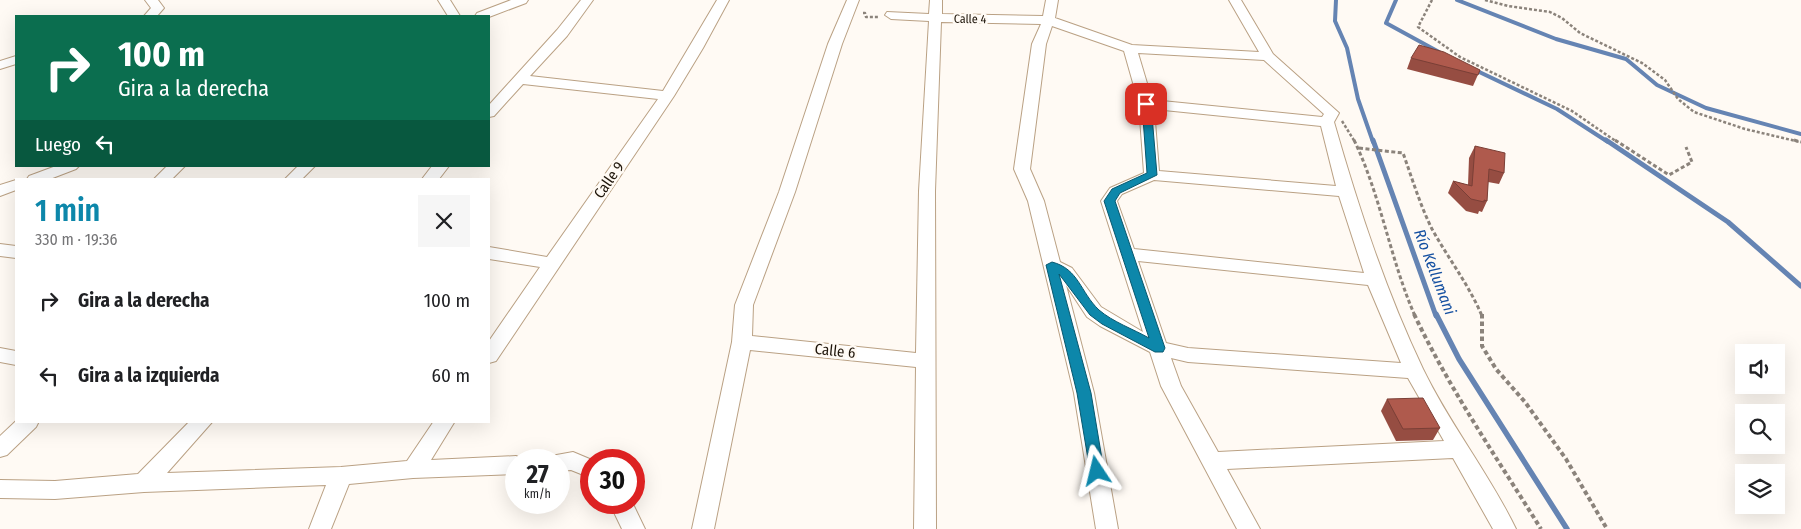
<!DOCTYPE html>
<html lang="es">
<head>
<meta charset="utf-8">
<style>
	:root { --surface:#fff; --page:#f6f6f6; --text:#202124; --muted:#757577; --accent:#0d87aa }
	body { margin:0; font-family:"Fira Sans Condensed",sans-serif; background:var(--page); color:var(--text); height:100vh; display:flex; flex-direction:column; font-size:19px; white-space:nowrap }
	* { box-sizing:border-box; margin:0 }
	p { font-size:16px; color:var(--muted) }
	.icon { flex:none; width:28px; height:28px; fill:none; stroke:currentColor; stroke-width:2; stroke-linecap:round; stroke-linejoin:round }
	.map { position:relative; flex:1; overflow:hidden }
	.details { position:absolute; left:15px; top:178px; width:475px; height:245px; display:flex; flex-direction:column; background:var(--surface); border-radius:0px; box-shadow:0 5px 20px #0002 }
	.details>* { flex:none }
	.banner { position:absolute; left:15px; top:15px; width:475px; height:152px; border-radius:0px; box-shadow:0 5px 20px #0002; background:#0b6e4f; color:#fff; overflow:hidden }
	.controls { position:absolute; left:1735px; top:344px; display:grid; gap:10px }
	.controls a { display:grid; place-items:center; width:50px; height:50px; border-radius:0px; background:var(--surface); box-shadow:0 5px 20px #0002; font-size:25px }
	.speed { position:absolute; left:505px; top:449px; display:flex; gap:10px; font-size:25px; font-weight:700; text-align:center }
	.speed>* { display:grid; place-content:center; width:65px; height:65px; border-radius:50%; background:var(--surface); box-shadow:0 5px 20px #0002; line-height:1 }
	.speed small { font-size:12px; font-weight:400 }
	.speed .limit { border:8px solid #d22; background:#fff; color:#111 }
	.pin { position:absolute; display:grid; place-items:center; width:42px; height:42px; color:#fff; margin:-21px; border-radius:10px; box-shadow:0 2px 8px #0006 }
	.me { position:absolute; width:55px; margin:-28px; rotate:350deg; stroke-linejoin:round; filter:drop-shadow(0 0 4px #0008) }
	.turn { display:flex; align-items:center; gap:18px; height:105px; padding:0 20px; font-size:22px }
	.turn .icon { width:65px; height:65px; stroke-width:2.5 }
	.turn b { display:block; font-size:35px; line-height:42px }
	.then { display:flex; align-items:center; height:48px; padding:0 20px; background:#0003; gap:10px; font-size:19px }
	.round { display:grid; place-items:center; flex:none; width:52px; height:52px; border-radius:0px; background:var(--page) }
	.head { display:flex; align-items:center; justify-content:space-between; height:85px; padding:0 20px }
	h1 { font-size:30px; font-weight:600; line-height:38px; color:var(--accent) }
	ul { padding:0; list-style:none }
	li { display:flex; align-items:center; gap:15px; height:75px; padding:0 20px }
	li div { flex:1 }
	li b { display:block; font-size:19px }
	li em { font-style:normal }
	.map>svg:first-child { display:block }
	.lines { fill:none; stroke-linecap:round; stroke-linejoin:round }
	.stream-far2 { stroke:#6584b3; stroke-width:4 }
	.stream-far1 { stroke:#6584b3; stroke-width:5 }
	.stream { stroke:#6584b3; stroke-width:5.5 }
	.minor-casing { stroke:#baa184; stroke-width:2 }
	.path-far2 { stroke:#8b837b; stroke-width:2.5; stroke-dasharray:3 2; stroke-linecap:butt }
	.path-far1 { stroke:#8b837b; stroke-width:3; stroke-dasharray:4 2.5; stroke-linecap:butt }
	.path { stroke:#8b837b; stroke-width:4; stroke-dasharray:4.5 3; stroke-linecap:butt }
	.minor { fill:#fff; fill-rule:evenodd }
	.wall { fill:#964d42 }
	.building { fill:#af5a4d; stroke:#7a3f36 }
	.route { fill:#0d87aa; stroke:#08586e }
	.labels { text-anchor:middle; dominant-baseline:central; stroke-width:5; stroke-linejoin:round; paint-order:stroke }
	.far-street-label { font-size:12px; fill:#1e150a; stroke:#fffaf4 }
	.street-label { font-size:15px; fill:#1e150a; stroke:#fffaf4 }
	.water-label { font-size:16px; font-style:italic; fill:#1550a1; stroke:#fffaf4 }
</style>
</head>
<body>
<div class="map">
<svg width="1801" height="529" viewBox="0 0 1801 529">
	<rect width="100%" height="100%" fill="#fffaf4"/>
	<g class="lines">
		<g class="stream-far2">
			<path d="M1336 0 1335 21 1347 48 1358 99 1373 142"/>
			<path d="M1396 0 1386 23 1439 52"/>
			<path d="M1457 0 1556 39 1626 59 1657 85 1706 108 1801 134"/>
			<path d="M1473 69 1557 109 1608 142"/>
		</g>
		<g class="stream-far1">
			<path d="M1373 140 1436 316"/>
			<path d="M1606 140 1728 222 1801 286"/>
		</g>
		<path class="stream" d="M1436 314 1459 359 1567 529"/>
		<defs>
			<g id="minor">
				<path d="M145 0H158L164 8 157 16H144L151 8Z"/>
				<path d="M438 0H450L460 16H448Z"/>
				<path d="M511 0H528L526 3 489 17 475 16 477 13Z"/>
				<path d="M581 0H593L567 36 530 76 663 91 717 0H729L703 48 674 96 496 361 489 363V341L540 267 489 259V247L547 257 658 99 523 84 494 116 489 117V105L557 30Z"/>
				<path d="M847 0H859L842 44 795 192 753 305 752 336 916 353 919 191 929 21 891 19 885 15 887 12 929 14 930 0H942V14L1043 16 1046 0H1058L1055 18 1132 45 1259 52 1229 0H1241L1273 54 1339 113 1334 122C1358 206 1385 289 1423 369 1450 425 1489 473 1516 529H1493L1453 458 1227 469 1260 529H1237L1161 386 1150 352 1100 326 1087 317 1066 285 1094 393 1118 529H1096L1074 393 1028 201 1014 169 1032 44 1041 24 941 22 935 191 936 529H914L916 367 750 350 714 529H692L732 342 735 305 779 192 828 44ZM1052 26 1124 51 1139 104 1144 173 1110 188 1101 201 1143 332 1101 307 1072 268 1060 262 1044 201 1030 169 1046 44ZM1138 53 1264 60 1324 114 1322 117 1152 100ZM1154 109 1321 126 1336 186 1159 171ZM1154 180 1339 196 1364 273 1134 249 1117 201 1122 194ZM1138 261 1368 285 1401 363 1188 348 1166 343ZM1171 358 1188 362 1408 378 1444 441 1218 452 1181 386Z"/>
				<path d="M16 56V64L0 69V61Z"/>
				<path d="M56 166H79L76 169 50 179H27L29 176Z"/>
				<path d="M167 166H185L172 179H154Z"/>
				<path d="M298 166H315L302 179H285Z"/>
				<path d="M432 166H449L439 179H422Z"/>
				<path d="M16 180V190L0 196V185Z"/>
				<path d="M0 244 16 246V258L0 256Z"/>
				<path d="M0 348 16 351V365L0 362Z"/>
				<path d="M16 421H39L36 427 7 455 0 457V436Z"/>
				<path d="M190 421H213L167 473 341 467 407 461 434 421H455L431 460 516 456 524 460H516V474L413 478 349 484 331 529H309L326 485 144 492 55 499 0 498V480L55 481 138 474Z"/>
				<path d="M573 452 592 460 591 478 571 470 559 471V460H549L551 456Z"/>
				<path d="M609 502H632L645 529H622Z"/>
			</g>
		</defs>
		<use href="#minor" class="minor-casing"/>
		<g class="path-far2">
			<path d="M1432 0 1418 27 1460 57 1572 111 1617 142"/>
			<path d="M1485 0 1508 6 1550 12 1562 18 1580 33 1642 63 1665 80 1678 99 1694 112 1745 129 1800 142"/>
			<path d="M863 13H865L866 17H879"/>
			<path d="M1342 121 1355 142"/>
		</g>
		<g class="path-far1">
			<path d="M1354 140C1381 196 1390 259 1415 316"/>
			<path d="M1615 140 1669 175 1692 162 1686 147"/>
			<path d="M1794 140 1801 142"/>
			<path d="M1359 148 1403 153C1412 178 1420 205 1432 229 1448 258 1469 285 1482 316"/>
		</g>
		<g class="path">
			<path d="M1414 314C1450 390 1497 458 1541 529"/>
			<path d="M1482 314V346L1496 369 1525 402 1566 459 1607 529"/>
		</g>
		<use href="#minor" class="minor"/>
	</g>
	<g class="wall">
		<path d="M1411 58 1480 70 1473 86 1407 69Z"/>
		<path d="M1475 146 1504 173 1499 184 1488 182 1487 201 1482 212 1479 211 1478 214 1466 211 1448 193 1453 181 1468 185 1469 158Z"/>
		<path d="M1387 399 1440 428 1433 440 1396 441 1381 411Z"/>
	</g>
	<g class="building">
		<path d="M1419 45 1444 52 1480 70 1478 75 1411 58Z"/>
		<path d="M1475 146 1505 153 1504 173 1489 169 1487 201 1484 200V202L1471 199 1453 181 1472 186Z"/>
		<path d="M1423 398 1440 428 1403 429 1387 399Z"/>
	</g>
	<path class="route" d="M1146 101 1151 104 1157 175 1120 193 1115 201 1165 348 1163 352H1155L1102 324 1090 315 1059 274 1091 393 1104 471 1102 475 1097 476 1092 475 1090 471 1077 393 1046 265 1052 262C1079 269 1080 292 1099 310 1113 322 1133 329 1149 338L1104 201 1112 189 1147 173 1142 104Z"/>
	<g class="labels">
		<g class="far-street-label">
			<text transform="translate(970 19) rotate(1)">Calle 4</text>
		</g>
		<g class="street-label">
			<text transform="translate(609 180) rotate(-55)">Calle 9</text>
			<text transform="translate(835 351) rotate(6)">Calle 6</text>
		</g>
		<g class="water-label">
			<text transform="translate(1435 272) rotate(69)">Río Kellumani</text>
		</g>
	</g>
</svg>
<div class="controls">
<a><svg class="icon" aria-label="sound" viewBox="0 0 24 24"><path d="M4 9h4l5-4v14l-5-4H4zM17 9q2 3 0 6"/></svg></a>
<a><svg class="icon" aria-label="search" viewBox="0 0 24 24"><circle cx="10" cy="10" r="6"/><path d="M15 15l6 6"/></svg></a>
<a><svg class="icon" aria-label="layers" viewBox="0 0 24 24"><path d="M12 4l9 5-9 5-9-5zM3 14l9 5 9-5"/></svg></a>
</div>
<div class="speed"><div>27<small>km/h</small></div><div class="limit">30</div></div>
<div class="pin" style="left:1146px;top:104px;background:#d93025"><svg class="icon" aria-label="arrive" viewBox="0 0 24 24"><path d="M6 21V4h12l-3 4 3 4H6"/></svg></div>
<svg class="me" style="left:1097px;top:471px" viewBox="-20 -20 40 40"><path d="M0-17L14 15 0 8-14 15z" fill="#0d87aa" stroke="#fff" stroke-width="4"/></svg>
<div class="banner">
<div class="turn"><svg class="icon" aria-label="right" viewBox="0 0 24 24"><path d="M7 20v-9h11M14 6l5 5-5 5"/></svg><div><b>100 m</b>Gira a la derecha</div></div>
<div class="then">Luego<svg class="icon" aria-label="left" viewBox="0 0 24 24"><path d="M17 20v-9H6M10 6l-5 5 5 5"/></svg></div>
</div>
<section class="details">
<div class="head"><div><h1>1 min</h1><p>330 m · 19:36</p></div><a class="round"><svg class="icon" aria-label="close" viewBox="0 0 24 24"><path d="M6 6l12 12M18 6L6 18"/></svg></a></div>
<ul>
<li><svg class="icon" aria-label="right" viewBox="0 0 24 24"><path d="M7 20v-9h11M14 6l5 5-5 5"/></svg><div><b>Gira a la derecha</b></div><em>100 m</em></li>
<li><svg class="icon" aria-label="left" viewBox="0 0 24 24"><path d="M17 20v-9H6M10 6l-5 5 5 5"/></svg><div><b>Gira a la izquierda</b></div><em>60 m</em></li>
</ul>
</section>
</div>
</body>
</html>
